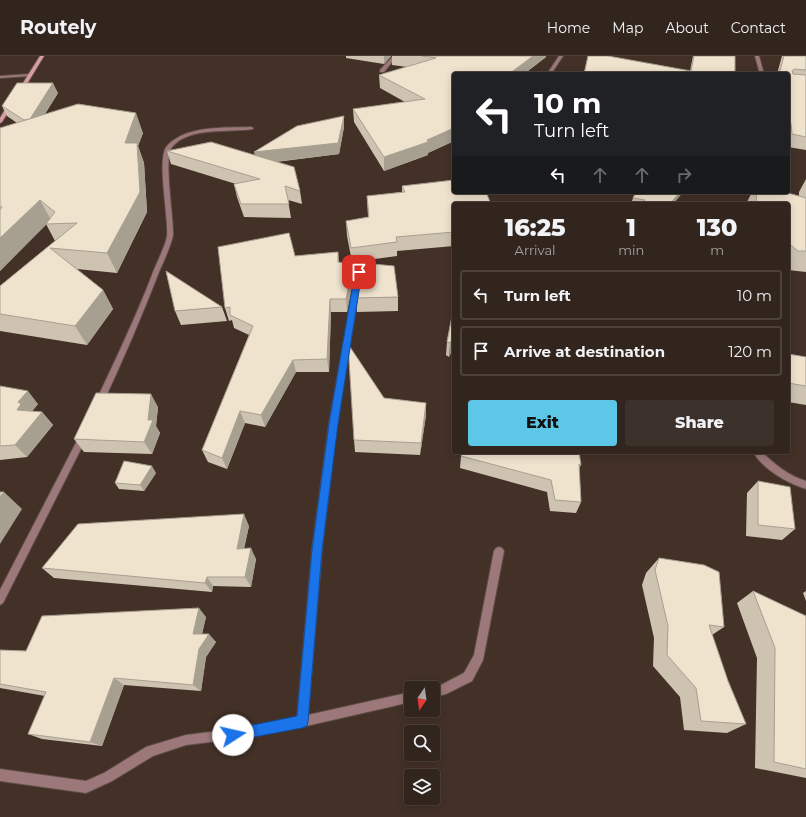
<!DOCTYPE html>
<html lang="en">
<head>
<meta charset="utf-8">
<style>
	:root { --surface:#32251e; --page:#3d312b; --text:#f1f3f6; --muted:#a8a5a4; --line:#4d423c; --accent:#5cc7e7 }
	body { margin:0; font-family:Montserrat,sans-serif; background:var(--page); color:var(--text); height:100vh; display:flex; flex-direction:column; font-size:15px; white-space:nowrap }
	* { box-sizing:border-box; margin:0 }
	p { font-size:13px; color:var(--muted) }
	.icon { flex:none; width:22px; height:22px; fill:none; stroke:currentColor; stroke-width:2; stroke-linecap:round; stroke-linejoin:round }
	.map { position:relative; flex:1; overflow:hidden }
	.side { position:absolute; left:452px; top:146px; width:338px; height:252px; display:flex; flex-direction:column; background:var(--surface); border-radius:4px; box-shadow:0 2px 10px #0003,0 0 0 1px var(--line) }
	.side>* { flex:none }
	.hud { position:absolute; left:452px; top:16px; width:338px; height:122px; border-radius:4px; box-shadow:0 2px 10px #0003,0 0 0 1px var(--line); background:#202124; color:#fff; overflow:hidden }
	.needle { width:26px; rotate:193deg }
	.buttons { position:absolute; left:404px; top:625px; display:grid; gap:8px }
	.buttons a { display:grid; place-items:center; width:36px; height:36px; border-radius:4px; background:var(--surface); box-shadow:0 2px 10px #0003,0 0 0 1px var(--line); font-size:20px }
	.pin { position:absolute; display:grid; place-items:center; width:34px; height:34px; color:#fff; margin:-17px; border-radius:8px; box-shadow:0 2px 6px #0006 }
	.me { position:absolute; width:44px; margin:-22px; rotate:80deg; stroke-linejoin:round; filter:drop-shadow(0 0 3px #0008) }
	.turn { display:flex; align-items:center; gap:14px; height:84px; padding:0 16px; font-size:18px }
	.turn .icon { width:52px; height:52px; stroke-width:2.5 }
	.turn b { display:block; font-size:28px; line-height:34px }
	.lanes { display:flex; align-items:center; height:38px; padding:0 16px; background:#0003; justify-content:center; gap:20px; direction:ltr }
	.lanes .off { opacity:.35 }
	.eta { display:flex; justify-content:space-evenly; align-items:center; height:68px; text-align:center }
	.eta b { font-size:24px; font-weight:800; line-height:28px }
	.primary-button { display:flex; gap:8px; margin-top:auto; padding:8px 16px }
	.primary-button a { flex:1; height:46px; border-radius:4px; background:var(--accent); color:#111; font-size:16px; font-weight:800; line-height:46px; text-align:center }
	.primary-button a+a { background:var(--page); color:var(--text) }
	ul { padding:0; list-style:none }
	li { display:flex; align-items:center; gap:12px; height:50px; margin:0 8px 6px; padding:0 8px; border:2px solid var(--line); border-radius:4px }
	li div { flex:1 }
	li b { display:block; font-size:15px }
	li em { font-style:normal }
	header { display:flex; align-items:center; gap:24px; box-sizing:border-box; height:56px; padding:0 20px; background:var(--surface); border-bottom:1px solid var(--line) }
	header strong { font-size:19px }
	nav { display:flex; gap:22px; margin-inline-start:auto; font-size:14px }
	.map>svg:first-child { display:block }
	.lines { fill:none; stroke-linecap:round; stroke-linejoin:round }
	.street-casing { stroke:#5e4d45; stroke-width:2 }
	.secondary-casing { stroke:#5e4d45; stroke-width:2 }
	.street { fill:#9d787b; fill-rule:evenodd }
	.secondary { fill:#d79da2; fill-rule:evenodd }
	.wall { fill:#cec3b1 }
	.shaded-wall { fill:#a79f90 }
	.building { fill:#efe3ce; stroke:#a79f90 }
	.route { fill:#1a73e8; stroke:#114b97 }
</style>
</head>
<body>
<header>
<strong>Routely</strong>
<nav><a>Home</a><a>Map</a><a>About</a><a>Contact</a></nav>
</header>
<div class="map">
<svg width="806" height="761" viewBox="0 0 806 761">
	<rect width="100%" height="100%" fill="#433128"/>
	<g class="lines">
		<defs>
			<g id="street">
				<path d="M393 0H397L384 16H380V14Z"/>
				<path d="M559 0H563L551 18H547Z"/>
				<path d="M755 0H759L764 18H760Z"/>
				<path d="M31 18V19L29 20 0 22V20Z"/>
				<path d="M251 71 253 72V73C228 77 190 70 172 91 163 102 174 163 173 179 172 187 163 207 159 216 142 260 123 304 103 347L99 350 96 349 95 347C115 305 135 263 152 219 155 210 166 189 167 180 169 162 156 102 167 90 186 69 225 72 251 71Z"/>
				<path d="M359 214 362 216 337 368 322 494 308 659 411 636V646L302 671 243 682 186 689 153 700 112 725 86 737 0 725V713L86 725 104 717 146 691 186 679 243 672 297 662 312 494 329 368 356 216Z"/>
				<path d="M84 376 87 377 88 379 3 547 0 549V534L81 377Z"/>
				<path d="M753 396H762C775 409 789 420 806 425V433C787 427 764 414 753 396Z"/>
				<path d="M499 491 502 492 504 495 483 604 472 625 446 638 433 641V632H430L441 629 464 617 474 599 494 495 496 492Z"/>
			</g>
			<g id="secondary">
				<path d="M40 0H44L22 36H18V35Z"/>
				<path d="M9 47 13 48 2 66 0 67V62Z"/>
			</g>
		</defs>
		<use href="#street" class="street-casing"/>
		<use href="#secondary" class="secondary-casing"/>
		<use href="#street" class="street"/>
		<use href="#secondary" class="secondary"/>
	</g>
	<g class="wall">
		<path d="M346 0H391L384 8 346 2Z"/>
		<path d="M392 0H546V1L524 18H454V85L428 97V99L384 115 354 66 353 53 405 46 380 32 379 19 407 11 392 9Z"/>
		<path d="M693 0H735V16L690 15Z"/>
		<path d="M782 0H806V94L788 91V18H777Z"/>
		<path d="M58 37 45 58 143 77 138 90 144 107 147 156 117 217 77 213 103 234 113 253 87 289 0 275V230L55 185 46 168 0 215V72L17 67 7 60 2 50Z"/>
		<path d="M344 60V71L339 98 276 106 300 135 302 148 288 144 291 162 244 161 237 141 234 128H236L171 108 167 95 255 99Z"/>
		<path d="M806 123V216L788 214V148H746L752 136H784L799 140V136Z"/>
		<path d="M402 130 454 148V190L397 195V200L352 206 347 180 346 165 368 161 367 140 402 136Z"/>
		<path d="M683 136 673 148H631L633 142Z"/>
		<path d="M338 196 339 206 354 221 347 256H331L329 316H296L265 371 245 367 227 413 208 406 202 394 249 279 234 272 232 264 229 265 225 252 295 200Z"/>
		<path d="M398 241V255L357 256 356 242Z"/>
		<path d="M454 249 449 301 446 299 447 286Z"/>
		<path d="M222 251 227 265 181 269 175 255Z"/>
		<path d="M788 298 806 301V349L788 346Z"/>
		<path d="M0 330 38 348 32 355 42 356 53 369 27 401 0 404Z"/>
		<path d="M384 342 426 347V359L420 399 355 396 354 384Z"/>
		<path d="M158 351 156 370 160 377 152 398 84 396 74 383Z"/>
		<path d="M461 400 581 409 579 412 581 446 576 457 550 455 547 436 460 412Z"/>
		<path d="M156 417 144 435 119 433 115 427Z"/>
		<path d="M758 425 795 473 782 484 746 480 747 437Z"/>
		<path d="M249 470 244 492 256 503 251 531 213 530 212 536 54 522 42 512Z"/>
		<path d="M659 502 724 571 712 579 728 625 746 668 727 677 684 674 680 641 653 610 654 582 642 529 646 517Z"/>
		<path d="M753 535 806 560V722L755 712 757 602 737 547Z"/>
		<path d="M806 535V545L803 537Z"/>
		<path d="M206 561 202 578 216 586 206 601 201 635 124 629 102 690 42 683 28 678 45 640 0 632V594L26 595Z"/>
	</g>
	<g class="shaded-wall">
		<path d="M384 0H391L384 8Z"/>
		<path d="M533 0H546V1L524 18H509Z"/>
		<path d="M53 27 58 37 33 77 27 67Z"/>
		<path d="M136 57 143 77 138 90 144 107 147 156 117 217 107 197 125 87Z"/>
		<path d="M344 60V71L339 98 257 108 254 96Z"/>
		<path d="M454 60V85L428 97V99L384 115V101L427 84Z"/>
		<path d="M680 136H683L673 148H670Z"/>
		<path d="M40 144 51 164 0 215V182Z"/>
		<path d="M353 208 354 221 347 256 346 243Z"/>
		<path d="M103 234 113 253 87 289 75 270Z"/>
		<path d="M330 243 331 256 329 316 327 303Z"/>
		<path d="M454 280V291L449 301 450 287Z"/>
		<path d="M293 304 296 316 265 371 261 359Z"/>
		<path d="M28 335 38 348 30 358 17 354 18 346Z"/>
		<path d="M151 338 158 351 156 370 160 377 152 398 144 386 148 364Z"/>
		<path d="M426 347V359L420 399 421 387Z"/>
		<path d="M240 355 245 367 227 413 222 402Z"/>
		<path d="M42 356 53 369 27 401 15 389Z"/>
		<path d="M152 410 156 417 144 435 140 429Z"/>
		<path d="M4 436 22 453 0 488V441Z"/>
		<path d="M244 458 249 470 242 503 237 493Z"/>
		<path d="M251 492 256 503 251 531 245 521Z"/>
		<path d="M207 521 213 530 212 536 205 527Z"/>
		<path d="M199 552 206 561 200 586 193 578Z"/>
		<path d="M209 578 216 586 206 601 201 635 193 629 199 593Z"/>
		<path d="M114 622 124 629 102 690 90 686Z"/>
	</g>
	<g class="building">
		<path d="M422 0H533L509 18H454V72L427 84 428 86 384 101 353 53 425 43 379 19 436 2Z"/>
		<path d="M588 0H608L691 15 694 0H735V16L761 18H584Z"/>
		<path d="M784 0H806V14L794 13 792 15 793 18 806 19V81L792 78 791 67 788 66V18H779Z"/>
		<path d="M17 27H53L30 63 24 64 2 50Z"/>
		<path d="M78 48 136 57 125 87H137L140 136 107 197 50 192 103 234 75 270 0 258V230L77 167 46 168 55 156 40 144 0 182V154L2 151H0V72Z"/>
		<path d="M344 60 338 87 254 96 297 70Z"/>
		<path d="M211 86 294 111 300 135 285 130 289 148H241L234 128 260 123 167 95Z"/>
		<path d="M454 124V136H486L491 148H454V176L396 181 397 186 351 192 346 165 369 161 367 140 405 136 402 130Z"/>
		<path d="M636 136H680L670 148H642L645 144 633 142Z"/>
		<path d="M756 136H784L806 142V195H798L788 187V148H757Z"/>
		<path d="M289 177 295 200 338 196V206L353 208 346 243H330L327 303 293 304 261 359 240 355 222 402 202 394 253 270 230 259V251L225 252 218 191Z"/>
		<path d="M362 207 394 210 398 241 356 242Z"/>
		<path d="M166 215 222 251 175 255Z"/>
		<path d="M454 249V280L450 287 447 286Z"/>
		<path d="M348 288 384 342 426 347 421 387 354 384Z"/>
		<path d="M788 298 806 301V330L788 327Z"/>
		<path d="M0 330 28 335 18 346 21 348 17 354 42 356 15 389 0 390Z"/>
		<path d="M96 337 151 338 148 364H153L144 386 74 383Z"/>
		<path d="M463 396H579L581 409 579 408 581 446 555 444 551 424 461 400Z"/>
		<path d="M124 405 152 410 140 429 115 427Z"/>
		<path d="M758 425 790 431 795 473 758 469Z"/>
		<path d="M0 436H4L0 441Z"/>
		<path d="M244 458 237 493 251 492 245 521H207L205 527 42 512 78 468Z"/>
		<path d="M659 502 704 509 719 516 724 571 709 569 728 625 746 668 701 665 696 632 667 599 668 570 655 514Z"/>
		<path d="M753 535 806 560V713L774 706 775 592Z"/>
		<path d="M199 552 193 578H209L199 593 193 629 114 622 90 686 28 678 46 636 0 628V594L26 595 42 560Z"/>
	</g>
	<path class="route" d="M359 214 362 216 338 368 322 494 308 666 307 670 302 672 233 685 228 683 226 679 228 675 233 673 297 660 312 494 329 368 355 216Z"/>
</svg>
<div class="buttons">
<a><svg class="needle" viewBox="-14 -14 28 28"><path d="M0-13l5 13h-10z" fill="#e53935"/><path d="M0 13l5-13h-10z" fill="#a8a5a4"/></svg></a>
<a><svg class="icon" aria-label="search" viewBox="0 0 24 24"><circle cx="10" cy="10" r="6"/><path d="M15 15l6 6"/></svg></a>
<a><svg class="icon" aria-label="layers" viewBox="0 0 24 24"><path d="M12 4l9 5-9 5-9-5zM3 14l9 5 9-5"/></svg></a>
</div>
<div class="pin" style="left:359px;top:216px;background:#d93025"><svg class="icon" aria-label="arrive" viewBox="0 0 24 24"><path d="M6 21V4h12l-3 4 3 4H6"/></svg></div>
<svg class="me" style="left:233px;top:679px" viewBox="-20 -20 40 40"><circle r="19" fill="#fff"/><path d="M0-13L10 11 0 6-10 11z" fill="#1a73e8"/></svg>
<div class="hud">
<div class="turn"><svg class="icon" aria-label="left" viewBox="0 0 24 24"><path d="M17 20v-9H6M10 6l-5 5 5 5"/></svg><div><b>10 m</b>Turn left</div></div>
<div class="lanes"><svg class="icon" aria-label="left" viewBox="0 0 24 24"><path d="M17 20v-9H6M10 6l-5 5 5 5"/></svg><svg class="icon off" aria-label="ahead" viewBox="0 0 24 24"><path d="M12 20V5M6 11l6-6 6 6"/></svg><svg class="icon off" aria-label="ahead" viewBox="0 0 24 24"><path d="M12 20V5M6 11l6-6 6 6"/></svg><svg class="icon off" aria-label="right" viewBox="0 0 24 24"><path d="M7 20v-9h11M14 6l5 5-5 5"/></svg></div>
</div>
<section class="side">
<div class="eta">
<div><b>16:25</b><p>Arrival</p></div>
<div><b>1</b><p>min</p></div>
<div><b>130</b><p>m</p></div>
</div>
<ul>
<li><svg class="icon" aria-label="left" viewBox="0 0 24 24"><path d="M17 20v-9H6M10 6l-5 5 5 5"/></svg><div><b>Turn left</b></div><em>10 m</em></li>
<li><svg class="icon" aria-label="arrive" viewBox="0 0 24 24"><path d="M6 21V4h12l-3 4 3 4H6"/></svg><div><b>Arrive at destination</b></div><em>120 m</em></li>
</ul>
<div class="primary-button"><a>Exit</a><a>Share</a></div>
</section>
</div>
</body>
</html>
